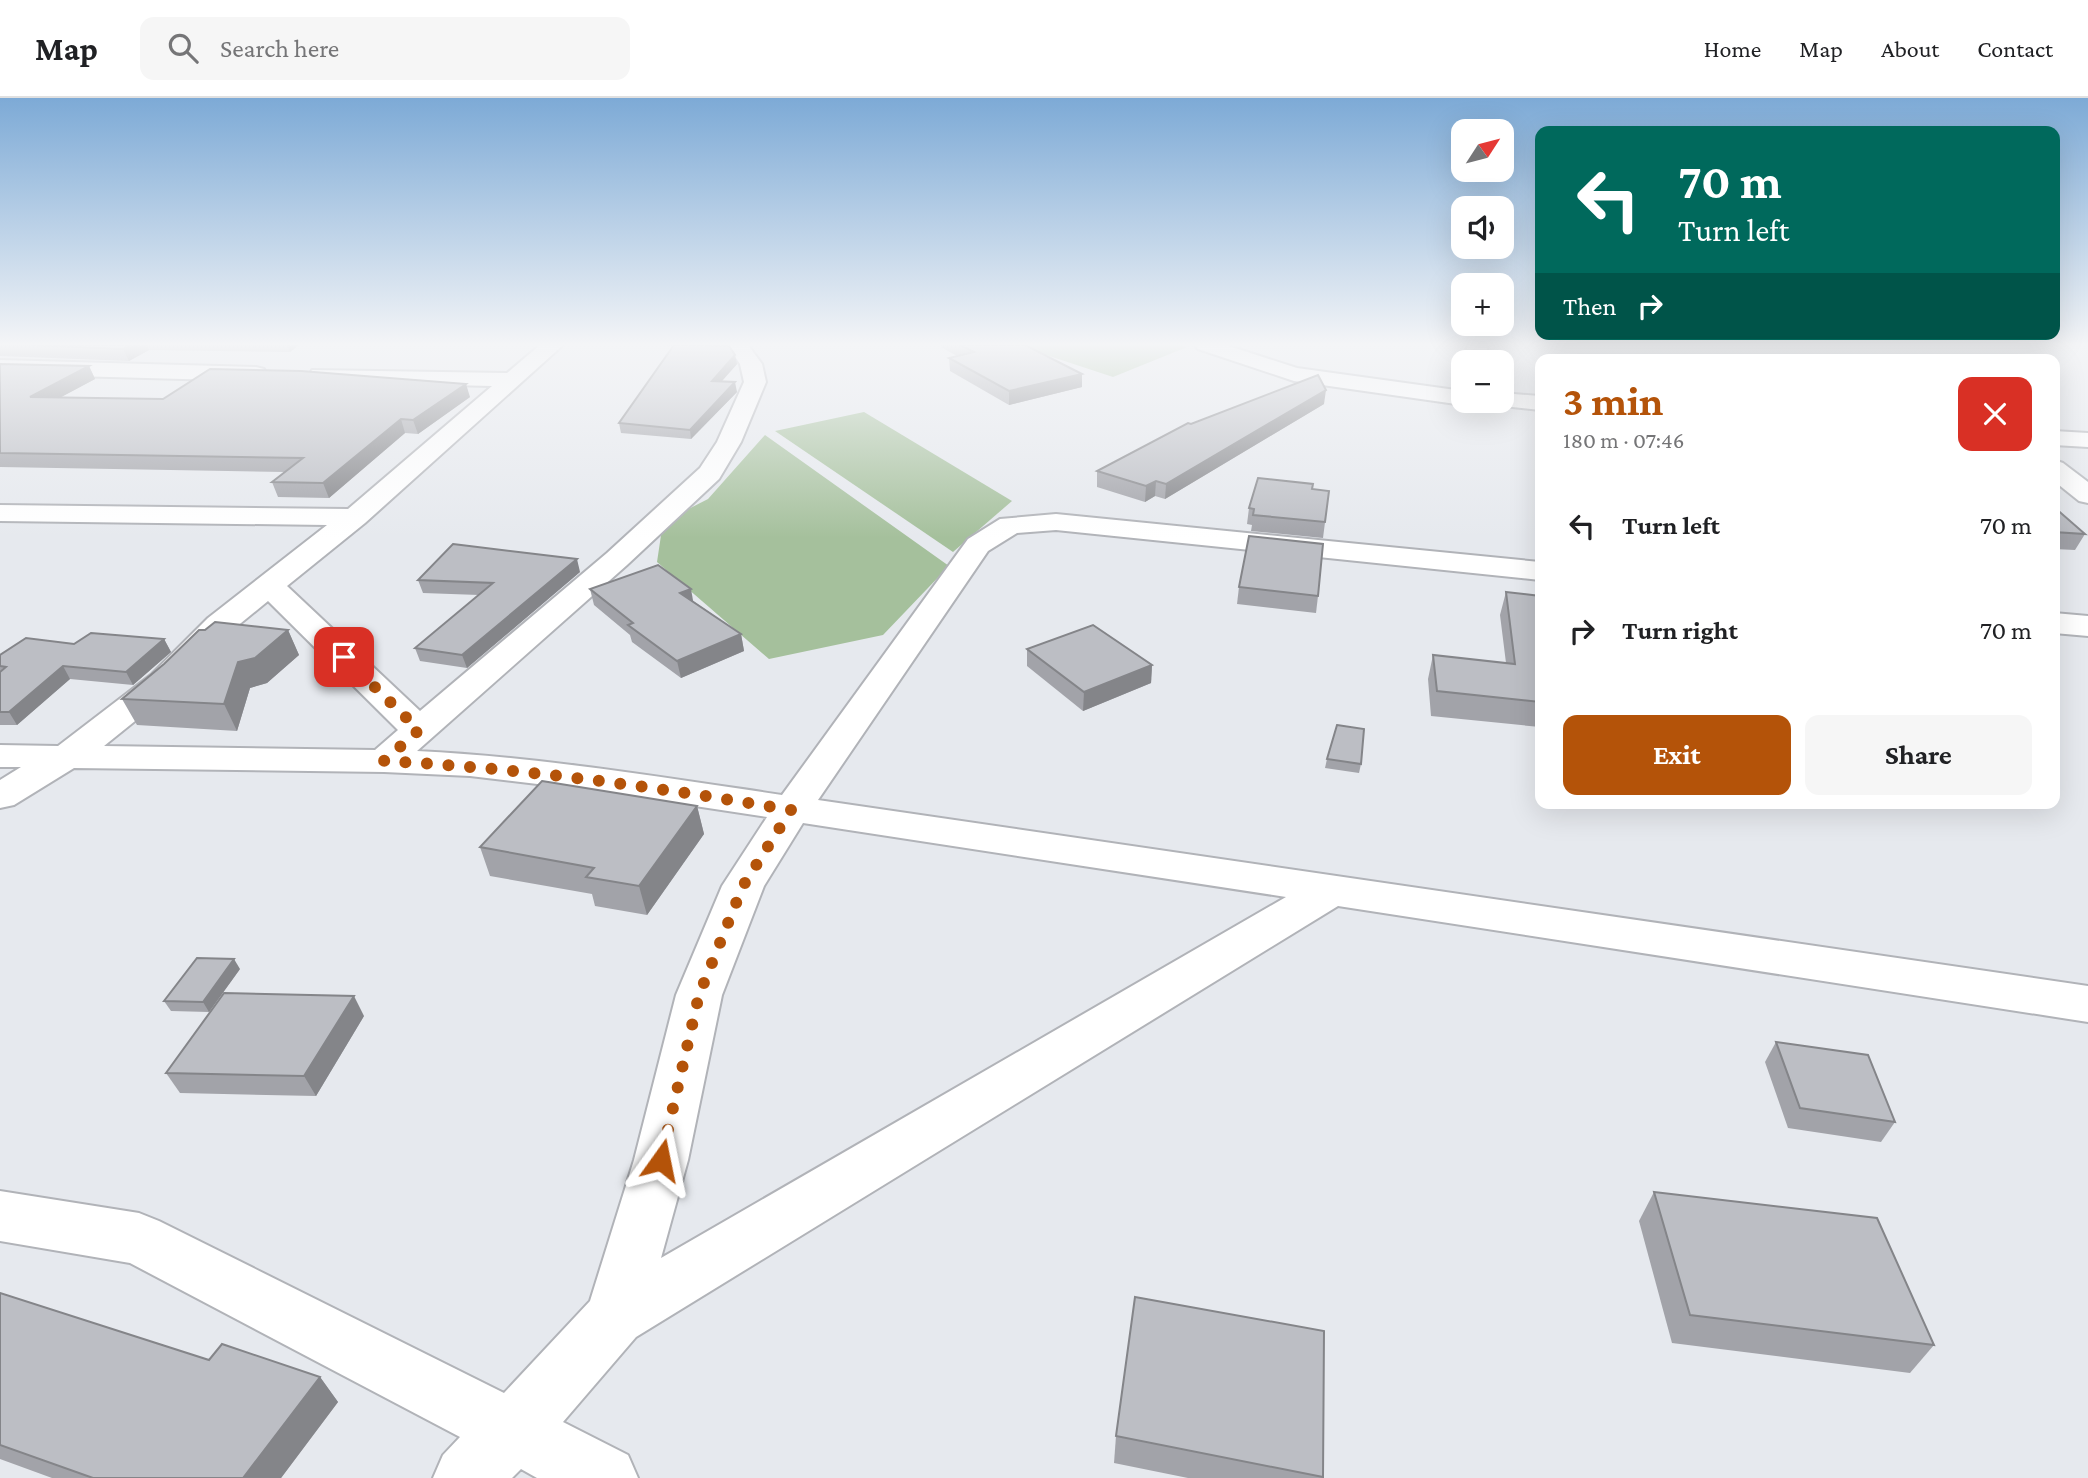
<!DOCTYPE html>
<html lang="en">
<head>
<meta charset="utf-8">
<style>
	:root { --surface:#fff; --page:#f6f6f6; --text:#202124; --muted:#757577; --line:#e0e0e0; --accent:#b45309 }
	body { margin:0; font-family:"Crimson Pro",serif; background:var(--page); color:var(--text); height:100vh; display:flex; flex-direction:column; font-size:26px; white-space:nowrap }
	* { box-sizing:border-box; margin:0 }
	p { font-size:23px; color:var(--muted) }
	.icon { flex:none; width:38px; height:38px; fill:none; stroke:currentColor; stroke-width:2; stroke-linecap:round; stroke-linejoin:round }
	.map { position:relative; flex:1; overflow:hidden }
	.details { position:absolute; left:1535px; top:256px; width:525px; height:455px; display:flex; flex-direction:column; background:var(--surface); border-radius:14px; box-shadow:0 7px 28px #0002 }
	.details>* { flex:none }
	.top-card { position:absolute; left:1535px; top:28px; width:525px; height:214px; border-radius:14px; box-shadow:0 7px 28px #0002; background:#00695c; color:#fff; overflow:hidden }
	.needle { width:46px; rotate:54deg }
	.controls { position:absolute; left:1451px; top:21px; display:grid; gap:14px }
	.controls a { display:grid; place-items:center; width:63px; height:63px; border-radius:14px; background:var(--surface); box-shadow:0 7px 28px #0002; font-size:35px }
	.pin { position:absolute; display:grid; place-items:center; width:60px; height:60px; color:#fff; margin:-30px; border-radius:14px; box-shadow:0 4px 10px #0006 }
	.me { position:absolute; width:77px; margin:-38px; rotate:12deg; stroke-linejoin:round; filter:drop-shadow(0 0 5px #0008) }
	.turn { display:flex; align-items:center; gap:24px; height:147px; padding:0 28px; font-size:32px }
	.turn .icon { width:91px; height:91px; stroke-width:2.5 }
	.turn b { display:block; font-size:49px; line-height:60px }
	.then { display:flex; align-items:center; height:66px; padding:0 28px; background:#0003; gap:14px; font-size:26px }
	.round { display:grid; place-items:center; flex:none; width:74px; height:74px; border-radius:14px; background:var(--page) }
	.summary { display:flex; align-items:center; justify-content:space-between; height:119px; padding:0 28px }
	h1 { font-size:42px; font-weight:700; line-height:52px; color:var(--accent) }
	.action { display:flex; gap:14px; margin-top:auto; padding:14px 28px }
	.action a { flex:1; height:80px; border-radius:14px; background:var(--accent); color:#fff; font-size:28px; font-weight:700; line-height:80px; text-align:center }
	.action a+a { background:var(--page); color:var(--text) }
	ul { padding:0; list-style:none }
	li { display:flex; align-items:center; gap:21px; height:105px; padding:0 28px }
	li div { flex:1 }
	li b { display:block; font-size:26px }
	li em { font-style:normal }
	header { display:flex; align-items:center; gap:42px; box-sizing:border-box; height:98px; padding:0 35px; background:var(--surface); border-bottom:2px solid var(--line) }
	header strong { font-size:33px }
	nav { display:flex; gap:38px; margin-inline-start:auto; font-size:24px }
	.search { width:490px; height:63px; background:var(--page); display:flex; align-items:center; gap:18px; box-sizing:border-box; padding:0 24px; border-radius:14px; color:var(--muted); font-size:26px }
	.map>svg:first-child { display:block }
	.forest { fill:#a5c09c }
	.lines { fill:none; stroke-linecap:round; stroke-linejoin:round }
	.minor-casing { stroke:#b1b3b8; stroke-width:4 }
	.tertiary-casing { stroke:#b1b3b8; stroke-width:4 }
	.minor { fill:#fff; fill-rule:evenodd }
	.tertiary { fill:#fff; fill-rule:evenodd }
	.wall { fill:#a2a3a9 }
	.shaded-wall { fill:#848589 }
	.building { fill:#bcbec4; stroke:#848589; stroke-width:2 }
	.route { stroke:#b45309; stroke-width:12; stroke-dasharray:0 21.6 }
</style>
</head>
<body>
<header>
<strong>Map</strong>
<div class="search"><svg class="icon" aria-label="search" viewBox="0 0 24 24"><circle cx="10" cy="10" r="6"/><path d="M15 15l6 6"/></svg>Search here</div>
<nav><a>Home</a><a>Map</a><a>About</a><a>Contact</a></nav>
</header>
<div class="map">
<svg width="2088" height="1380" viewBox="0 0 2088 1380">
	<rect width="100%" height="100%" fill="#e6e9ee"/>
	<g class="forest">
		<path d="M1016 247H1182L1187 249 1113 279Z"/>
		<path d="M864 314 1012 403 953 454 775 333Z"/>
		<path d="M765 337 949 468 883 537 769 561 657 464 663 424 708 401Z"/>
	</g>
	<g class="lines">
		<defs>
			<g id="minor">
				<path d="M540 247H563L365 425 287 488 420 613 607 455 700 370 717 344 744 284 740 266 727 247H748L762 266 766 284 741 344 719 381 627 467 417 653C540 659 661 679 782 697L968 441 1000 421 1056 416 1540 464V482L1056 432 1017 435 988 453 818 702 2088 888V924L1338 808 636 1239 563 1324 628 1357 638 1380H537L521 1371 512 1380H433L443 1357 460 1339 130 1165 0 1143V1093L139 1115 159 1123 504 1295 590 1203 634 1062 676 897 722 788 767 719 596 693 470 678 384 674 74 670 14 707 0 710V682L21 669H0V647L58 648 152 576 208 520 327 427 0 423V407L348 411 492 288 320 284 312 282 309 277 312 272 507 275ZM268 503 398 632 375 652 104 648 176 590 230 534ZM803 725 1286 799 661 1160 688 1062 722 897 764 788Z"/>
				<path d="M1468 247H1488L1484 264 1463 265Z"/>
				<path d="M0 262 256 269 264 271 267 276 264 281 256 283 0 276Z"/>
				<path d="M2054 362 2063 365 2088 384V405L2079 403 2054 383Z"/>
				<path d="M2054 515 2088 518V538L2054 535Z"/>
			</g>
			<g id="tertiary">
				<path d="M1195 247H1226L1297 270 1463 293V303H1473L1463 307 1294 283 1198 251Z"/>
				<path d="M1502 295 1540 298V312L1494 307 1491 303H1502Z"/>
				<path d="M2054 333 2088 335V349L2054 347Z"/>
			</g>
		</defs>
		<use href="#minor" class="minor-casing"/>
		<use href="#tertiary" class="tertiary-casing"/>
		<use href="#minor" class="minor"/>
		<use href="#tertiary" class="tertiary"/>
	</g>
	<g class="wall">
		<path d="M0 247H299L290 254 149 252 129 263 0 258Z"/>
		<path d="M646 247H723L722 248 737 266 721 284 737 294 691 341 621 335 619 325 674 248Z"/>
		<path d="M941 247H1025L1082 276V289L1009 307 950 273 949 260 957 258 941 249Z"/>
		<path d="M0 266 89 268 95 281 61 299 163 301 470 299 418 336 405 335 329 400 278 399 272 384 285 374 0 369Z"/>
		<path d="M1324 306 1165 401 1155 398 1145 404 1097 389V373L1191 326Z"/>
		<path d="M1312 392 1329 393 1323 440 1251 433 1252 427 1247 426 1249 410Z"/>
		<path d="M2054 409 2085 436 2075 452 2054 451Z"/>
		<path d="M580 474 467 570 420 563 415 550 479 497 423 495 418 482Z"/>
		<path d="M1239 489 1318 498 1316 515 1237 506Z"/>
		<path d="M590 491 693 503 741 536 744 553 681 580 632 544 630 537 594 507Z"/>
		<path d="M1506 494 1540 498V629L1431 618 1428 581 1433 557 1506 565 1500 517Z"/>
		<path d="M205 532H288L299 557 267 585 250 590 237 633 137 627 122 601Z"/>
		<path d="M164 541 171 554 133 587 70 581 17 627H0V557L74 546Z"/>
		<path d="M1027 551 1152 567 1151 585 1083 613 1027 568Z"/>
		<path d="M1327 661 1361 666 1359 675 1325 670Z"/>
		<path d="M697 708 704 736 647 817 595 808 592 796 490 778 480 749Z"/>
		<path d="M240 871 209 914 171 913 164 903Z"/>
		<path d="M364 918 316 998 180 995 166 975Z"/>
		<path d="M1776 944 1895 1024 1881 1044 1788 1030 1765 964Z"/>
		<path d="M1654 1094 1934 1247 1910 1275 1672 1245 1639 1123Z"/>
		<path d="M0 1195 209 1262 320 1279 338 1304 281 1380H52L0 1361Z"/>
		<path d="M1116 1338 1323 1379V1380H1188L1114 1365Z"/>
	</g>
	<g class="shaded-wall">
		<path d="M130 247H147L149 252 129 263 123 251Z"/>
		<path d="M287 247H299L290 254Z"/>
		<path d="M735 257 737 266 714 292 712 283Z"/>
		<path d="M89 268 95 281 37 312 30 299Z"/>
		<path d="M1082 276V289L1009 307V293Z"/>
		<path d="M735 284 737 294 691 341 690 332Z"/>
		<path d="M466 286 470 299 418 336 413 322Z"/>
		<path d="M1326 292 1324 306 1165 401 1166 386Z"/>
		<path d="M401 321 405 335 329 400 323 385Z"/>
		<path d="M1156 383 1155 398 1145 404 1146 388Z"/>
		<path d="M577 461 580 474 467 570 462 557Z"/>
		<path d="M691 491 694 508 680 495Z"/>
		<path d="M288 532 299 557 267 585 250 590 237 633 224 606 238 564Z"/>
		<path d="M741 536 744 553 681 580 677 563Z"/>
		<path d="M164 541 171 554 133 587 126 574Z"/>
		<path d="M1152 567 1151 585 1083 613 1084 594Z"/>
		<path d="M63 568 70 581 17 627 9 614Z"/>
		<path d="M697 708 704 736 647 817 639 788Z"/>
		<path d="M234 861 240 871 209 914 203 904Z"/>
		<path d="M354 898 364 918 316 998 304 978Z"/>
		<path d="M320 1279 338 1304 281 1380H243Z"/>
	</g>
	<g class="building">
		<path d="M31 247H130L123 251Z"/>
		<path d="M674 247 729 248 735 257 712 283 735 284 690 332 619 325Z"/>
		<path d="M960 247H1025L1082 276 1009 293 949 260 974 254Z"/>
		<path d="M0 266 89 268 30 299 163 301 210 271 301 273 466 286 413 322 401 321 323 385 272 384 303 360 0 355Z"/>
		<path d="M1318 277 1326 292 1166 386 1156 383 1146 388 1097 373 1188 325 1191 326Z"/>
		<path d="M1258 380 1313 386 1312 391 1329 393 1325 424 1253 417 1254 411 1249 410Z"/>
		<path d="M2054 409 2085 436 2054 434Z"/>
		<path d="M1249 438 1323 446 1318 498 1239 489Z"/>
		<path d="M453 446 577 461 462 557 415 550 493 485 418 482Z"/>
		<path d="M658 467 691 491 680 495 741 536 677 563 628 527 633 525 590 491Z"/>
		<path d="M1506 494 1540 498V604L1437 593 1433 557 1515 566Z"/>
		<path d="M215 524 288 532 255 560 238 564 224 606 122 601 164 566 199 532H205Z"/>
		<path d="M1093 527 1152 567 1084 594 1027 551Z"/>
		<path d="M91 535 164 541 126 574 63 568 9 614H0V574L6 569 0 568V557L26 540 74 546Z"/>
		<path d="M1337 627 1364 631 1361 666 1327 661Z"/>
		<path d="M542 683 697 708 639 788 586 779 594 770 480 749Z"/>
		<path d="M197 860 234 861 203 904 164 903Z"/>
		<path d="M224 895 354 898 304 978 166 975Z"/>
		<path d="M1776 944 1868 957 1895 1024 1800 1010Z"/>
		<path d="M1654 1094 1877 1120 1934 1247 1690 1217Z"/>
		<path d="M0 1195 209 1262 222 1246 320 1279 243 1380H93L0 1347Z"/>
		<path d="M1135 1199 1324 1233 1323 1379 1116 1338Z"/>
	</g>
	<linearGradient id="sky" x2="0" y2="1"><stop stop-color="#7daad6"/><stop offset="0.56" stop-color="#f4f5f7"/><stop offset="1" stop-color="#f4f5f7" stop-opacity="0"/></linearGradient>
	<rect width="2088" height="440" fill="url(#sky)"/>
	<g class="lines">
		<path class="route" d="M344 559 419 632 384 663C521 670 656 689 791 712L743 788 699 897 661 1062"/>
	</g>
</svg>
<div class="controls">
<a><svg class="needle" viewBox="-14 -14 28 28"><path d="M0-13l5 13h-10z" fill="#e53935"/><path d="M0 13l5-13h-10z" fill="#757577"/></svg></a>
<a><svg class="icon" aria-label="sound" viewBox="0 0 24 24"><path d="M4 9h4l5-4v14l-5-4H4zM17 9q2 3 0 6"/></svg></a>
<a>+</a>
<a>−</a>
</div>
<div class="pin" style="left:344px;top:559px;background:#d93025"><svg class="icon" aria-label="arrive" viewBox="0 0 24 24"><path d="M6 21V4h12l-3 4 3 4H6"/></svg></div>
<svg class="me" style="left:661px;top:1062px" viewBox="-20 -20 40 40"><path d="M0-17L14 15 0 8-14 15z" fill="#b45309" stroke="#fff" stroke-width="4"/></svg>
<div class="top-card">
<div class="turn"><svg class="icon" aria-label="left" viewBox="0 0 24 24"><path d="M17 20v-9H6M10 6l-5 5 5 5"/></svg><div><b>70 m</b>Turn left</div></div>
<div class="then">Then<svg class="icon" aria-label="right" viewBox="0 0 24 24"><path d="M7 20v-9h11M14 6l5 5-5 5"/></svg></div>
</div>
<section class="details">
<div class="summary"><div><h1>3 min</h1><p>180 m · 07:46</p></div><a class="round" style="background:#d93025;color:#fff"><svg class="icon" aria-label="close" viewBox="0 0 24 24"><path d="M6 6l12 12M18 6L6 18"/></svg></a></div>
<ul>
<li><svg class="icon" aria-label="left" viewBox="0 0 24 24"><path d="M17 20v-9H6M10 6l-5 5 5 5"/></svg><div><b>Turn left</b></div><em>70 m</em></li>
<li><svg class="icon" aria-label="right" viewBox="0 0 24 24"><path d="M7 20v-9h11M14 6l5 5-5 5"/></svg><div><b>Turn right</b></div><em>70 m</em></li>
</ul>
<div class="action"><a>Exit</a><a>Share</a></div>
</section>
</div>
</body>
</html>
